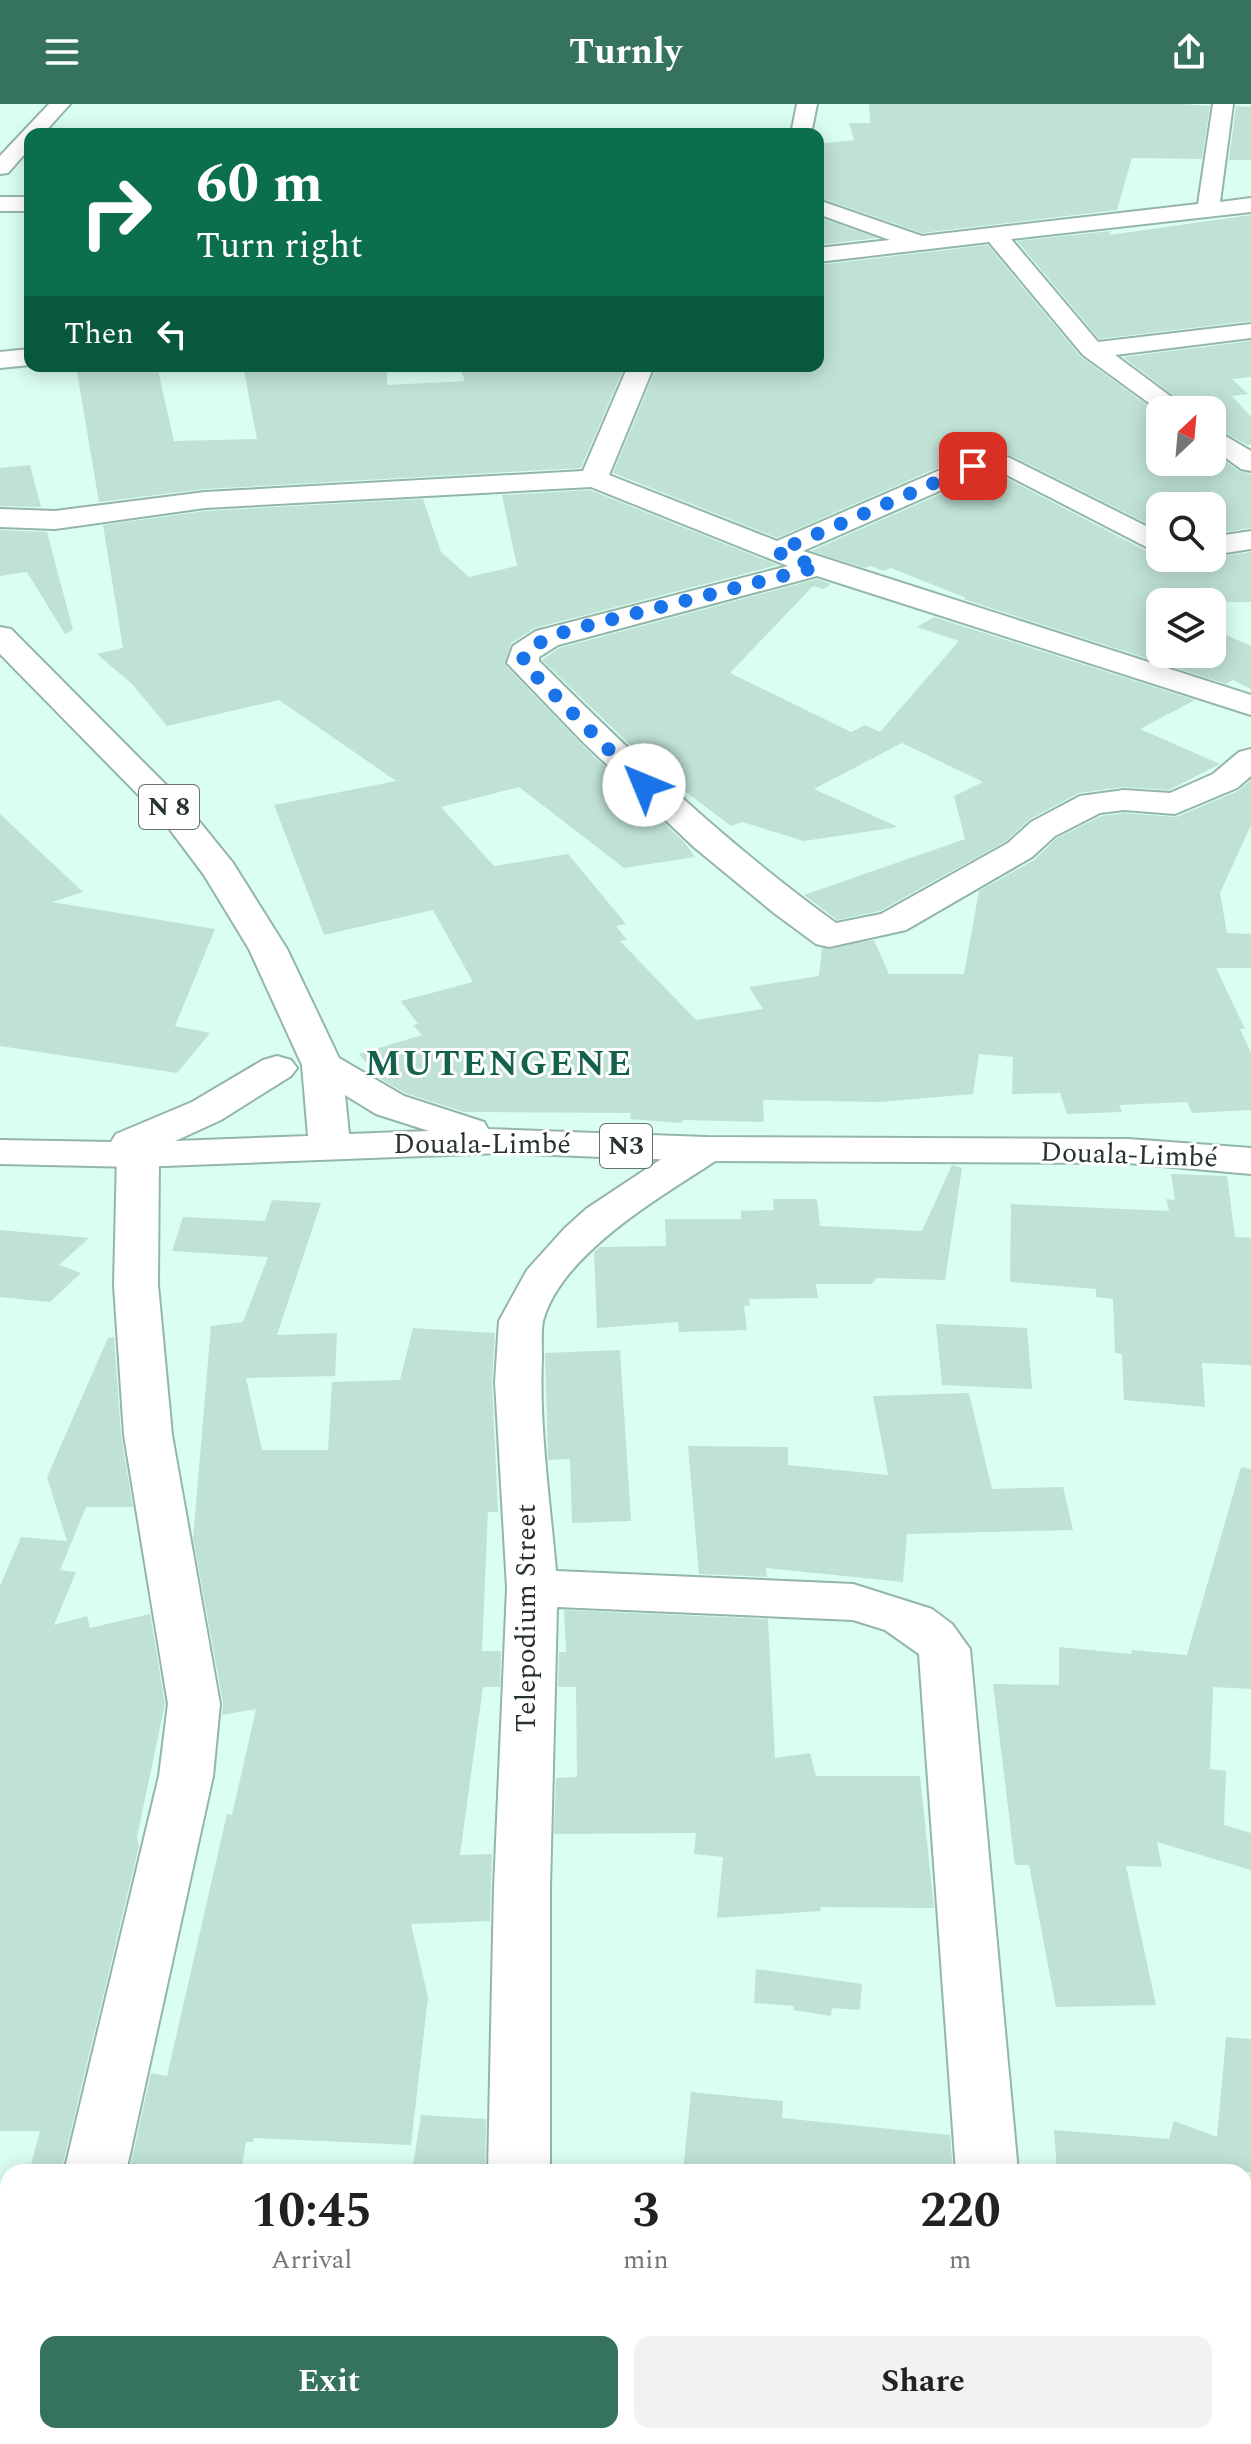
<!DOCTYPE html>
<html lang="en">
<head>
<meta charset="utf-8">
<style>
	:root { --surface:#fff; --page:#f2f2f2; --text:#222; --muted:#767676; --accent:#357360 }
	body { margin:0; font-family:Spectral,serif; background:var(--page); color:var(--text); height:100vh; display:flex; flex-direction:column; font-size:30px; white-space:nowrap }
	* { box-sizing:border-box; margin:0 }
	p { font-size:26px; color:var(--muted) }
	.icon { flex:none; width:44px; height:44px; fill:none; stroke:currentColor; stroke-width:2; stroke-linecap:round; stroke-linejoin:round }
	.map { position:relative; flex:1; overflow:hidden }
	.sheet { position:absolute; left:0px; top:2060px; width:1252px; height:280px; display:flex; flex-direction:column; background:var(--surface); border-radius:24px 24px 0 0; box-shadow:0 4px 20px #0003 }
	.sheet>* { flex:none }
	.banner { position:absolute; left:24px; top:24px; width:800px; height:244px; border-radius:16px; box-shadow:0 4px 20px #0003; background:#0b6e4f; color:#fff; overflow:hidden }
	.needle { width:52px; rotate:26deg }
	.controls { position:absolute; left:1146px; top:292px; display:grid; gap:16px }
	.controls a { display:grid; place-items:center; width:80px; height:80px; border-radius:16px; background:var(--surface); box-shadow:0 4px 20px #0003; font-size:40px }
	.pin { position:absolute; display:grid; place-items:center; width:68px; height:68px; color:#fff; margin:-34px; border-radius:16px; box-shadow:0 4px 12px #0006 }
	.me { position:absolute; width:88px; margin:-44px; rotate:315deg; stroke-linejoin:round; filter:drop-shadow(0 0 6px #0008) }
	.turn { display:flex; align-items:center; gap:28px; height:168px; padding:0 40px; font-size:36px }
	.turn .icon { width:104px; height:104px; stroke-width:2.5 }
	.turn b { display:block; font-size:56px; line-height:68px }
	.then { display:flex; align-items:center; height:76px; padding:0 40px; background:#0003; gap:16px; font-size:30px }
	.eta { display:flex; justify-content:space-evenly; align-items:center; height:136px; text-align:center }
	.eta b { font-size:48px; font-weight:700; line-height:56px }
	.cta { display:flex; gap:16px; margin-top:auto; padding:16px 40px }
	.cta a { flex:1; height:92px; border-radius:16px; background:var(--accent); color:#fff; font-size:32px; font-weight:700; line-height:92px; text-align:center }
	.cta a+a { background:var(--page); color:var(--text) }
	header { display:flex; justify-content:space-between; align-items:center; height:104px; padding:0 40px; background:var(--accent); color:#fff; font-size:36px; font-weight:700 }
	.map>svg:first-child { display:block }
	.building { fill:#c0e2d5 }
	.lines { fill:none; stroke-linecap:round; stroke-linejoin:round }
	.minor-casing { stroke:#94b6a9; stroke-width:4 }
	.highway-casing { stroke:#94b6a9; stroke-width:4 }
	.minor { fill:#fff; fill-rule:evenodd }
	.highway { fill:#fff; fill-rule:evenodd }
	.route { stroke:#1a73e8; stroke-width:14; stroke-dasharray:0 25.2 }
	.labels { text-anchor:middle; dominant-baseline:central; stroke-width:6; stroke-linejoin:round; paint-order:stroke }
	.shield { fill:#fff; stroke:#68716d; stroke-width:2 }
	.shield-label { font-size:26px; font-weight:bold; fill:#27342f }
	.street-label { font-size:28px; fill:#27342f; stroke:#fff }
	.district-label { font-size:36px; font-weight:bold; letter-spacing:2px; fill:#14624d; stroke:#fff }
</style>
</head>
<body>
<header><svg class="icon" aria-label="menu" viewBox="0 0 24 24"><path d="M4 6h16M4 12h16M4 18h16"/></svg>Turnly<svg class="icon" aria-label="share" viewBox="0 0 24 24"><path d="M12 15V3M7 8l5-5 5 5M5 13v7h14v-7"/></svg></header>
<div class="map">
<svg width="1251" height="2340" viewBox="0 0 1251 2340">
	<rect width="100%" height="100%" fill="#dafef0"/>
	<g class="building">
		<path d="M869 0H1183L1210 2 1202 55 1132 54 1117 106 922 129 818 93V40L854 36 849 19H870Z"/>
		<path d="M1236 2 1251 3V56H1229Z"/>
		<path d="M1251 111V217L1099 235 1017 137 1111 127 1109 131Z"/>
		<path d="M818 113 877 134 818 141Z"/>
		<path d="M988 141 1081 253 1160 310V358H1212V348L1239 367 1251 370V424L1212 430V402H1160V426L1008 350 962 353 777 434 613 369 657 262H786L818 266V161Z"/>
		<path d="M1251 237V273L1232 275 1248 290 1232 292 1251 313V340L1247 341 1212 321V306H1192L1123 253Z"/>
		<path d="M76 262H157L174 337 257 335 243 262H387V281L465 277 459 262H625L581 364 205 385 99 398Z"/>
		<path d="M30 361 41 403 0 402V364Z"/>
		<path d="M1002 372 1160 454H1212L1251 448V498H1152L1160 502V550H1212V525L1251 542V585L1233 576 1226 580 963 495 966 494 891 464 884 467 870 462 865 464 811 447 979 373Z"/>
		<path d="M590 386 778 461 535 524 511 539 505 561 582 641 684 738 695 753 624 764 519 683 441 703 494 762 568 750 626 820 616 822 627 836 620 837 696 916 763 905 749 883 819 872 822 844 874 836 889 870H964L979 787 1034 756 1057 734 1101 712 1124 709 1176 713 1238 687 1251 676V721L1220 789 1227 829 1251 830V864H1216L1245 925H1240L1251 949V1006L1192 1009 1187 998 1119 1001 1122 1008 1067 1010 1060 989 1012 990 1013 953 979 950 973 990 880 998 763 996 764 1018 683 1016 682 1019 630 1015 631 1009 464 1008 405 989 381 975 359 950 422 931 413 921 418 920 401 897 473 878 433 806 324 831 274 701 396 677 279 596 167 622 132 580 97 550 123 544 103 421 205 407 423 395 441 448 469 473 517 462 502 391Z"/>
		<path d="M0 426 47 428 73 526 65 530 27 468 0 472Z"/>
		<path d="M817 475 831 480 824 485 813 482 730 569 851 628 865 621 880 628 959 537 917 523 934 513 1195 596 1140 625 1220 660 1169 686 1124 683 1079 689 1030 715 1006 737 880 807 837 816 804 791 965 735 954 692 983 678 902 639 814 685 898 723 804 737 742 718 731 722 654 664 542 556 559 544Z"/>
		<path d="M0 710 83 788 52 798 215 825 175 922 210 929 177 969 0 942Z"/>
		<path d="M952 1061 962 1064 945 1176 877 1174 871 1180H816L818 1194 749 1195 750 1202H744L747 1226 679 1228 678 1218 597 1224 594 1148 600 1143 666 1142 665 1115H741V1107L774 1106 773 1095H817L820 1122 922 1127Z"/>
		<path d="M1171 1070 1227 1072 1235 1133 1251 1134V1261L1202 1259 1205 1303 1124 1296 1122 1250 1115 1249 1113 1195 1096 1193V1185L1010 1178 1011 1100 1169 1107 1166 1095 1175 1096Z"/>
		<path d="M272 1096 321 1099 277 1231 337 1229 335 1272 246 1274 262 1346H328L332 1278 400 1276 413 1224 495 1229 492 1278 498 1408H488L482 1547H501L500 1583H483L460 1751 492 1750 490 1817 411 1820 428 1893 411 2041 254 2034 253 2038H246L241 2068H129L151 1969 167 1972 227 1710 232 1711 256 1605 222 1611 223 1599 193 1434 211 1222 243 1218 268 1153 172 1147 183 1113 265 1117Z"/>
		<path d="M0 1126 89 1134 59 1161 81 1169 50 1198 0 1193Z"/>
		<path d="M936 1220 1027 1224 1032 1285 942 1281Z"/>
		<path d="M114 1233 121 1331 133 1403H86L60 1466 76 1468 54 1521 87 1512 90 1524 150 1510 165 1600 137 1733 139 1742 61 2068H29L40 2027H0V1482L21 1433 67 1437 47 1373 108 1234Z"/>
		<path d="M620 1246 631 1417 572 1419 570 1355 548 1356 545 1249Z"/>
		<path d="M969 1289 992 1385 1063 1383 1073 1426 907 1430 903 1478 766 1464 767 1473 699 1470 688 1342 788 1343V1361L888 1371 873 1292Z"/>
		<path d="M1241 1363 1251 1365V1585L1213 1583 1210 1665 1226 1667 1224 1721 1251 1729V1766L1157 1738 1162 1763 1126 1762 1156 1901 1056 1903 1029 1761H1015L993 1580 1059 1581V1543L1132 1550 1131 1546 1186 1551V1554Z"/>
		<path d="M564 1506 768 1515 775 1654 810 1649 816 1672H920L934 1804 820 1803 821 1807 717 1814 723 1753 694 1750 696 1729 554 1730 556 1674 577 1673 576 1583H558L559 1548H566Z"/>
		<path d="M756 1865 862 1880 860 1906 832 1904 831 1912 793 1906 794 1902 754 1899Z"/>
		<path d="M1226 1933 1251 1935V2068H1057L1054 2026 1169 2035 1174 2017 1217 2033Z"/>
		<path d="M691 1988 783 1997 782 2014 950 2031 953 2068H683Z"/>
		<path d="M421 2011 486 2015 485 2068H412Z"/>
	</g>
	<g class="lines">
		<defs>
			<g id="minor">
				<path d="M797 0H817L811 30H791Z"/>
				<path d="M1213 0H1233L1220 98 1251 94V108L1011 135 1098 238 1251 220V234L1115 251 1189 306 1160 307 1083 251 989 138 818 158V144L890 136 818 110V96L922 132 1198 100Z"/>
				<rect x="0" y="93" width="30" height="14"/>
				<path d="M30 245V261L0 264V248Z"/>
				<path d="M628 262H654L609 371 777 437 963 356 1008 353 1160 429V450L1003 369 978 370 803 447 1251 591V611L817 472 558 541 539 553V557C633 651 728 741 836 819L881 810 1008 739 1031 718 1080 692 1124 686 1170 689 1213 670 1239 648 1251 645V672L1237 684 1175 710 1124 706 1100 709 1055 732 1032 753 906 826 829 843 816 840 774 809 695 744 584 639 507 559 513 542 536 527 788 462 591 383 205 404 55 425 0 423V405L55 407 205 388 583 367Z"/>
				<path d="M1212 324 1251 347V367L1241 365 1212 344Z"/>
				<path d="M1251 427V445L1212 451V433Z"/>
				<path d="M705 1033 720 1036 726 1045 720 1054C664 1091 562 1148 543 1217 541 1228 542 1242 542 1254 539 1324 550 1397 556 1467L853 1480 932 1505 952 1520 970 1545 1018 2068H956L919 1550 885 1526 853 1516 557 1503 550 1784V2068H488L494 1784 507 1484 495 1278 499 1217 527 1166 564 1125 586 1105 690 1036Z"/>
				<path d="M138 1039 153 1042 159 1051 158 1181 172 1331 220 1600 213 1672 126 2068H64L159 1672 168 1600 124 1331 114 1181 117 1051 123 1042Z"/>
				<path d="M8 2308V2332H63L61 2340H0V2321Z"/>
				<rect x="479" y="2332" width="68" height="8"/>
				<rect x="963" y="2332" width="68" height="8"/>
			</g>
			<g id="highway">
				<path d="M49 0H70L43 30H30V44L8 69 0 70V52Z"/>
				<path d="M0 523 11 525 186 701 233 759 287 845 339 954 404 992 484 1018 488 1025 705 1033 1128 1035 1251 1044V1070L1128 1059 705 1057 500 1049 138 1063 0 1060V1036L111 1038 116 1030 192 998 263 956 277 952 291 956 297 964 291 972 221 1016 175 1037 308 1032 302 961 249 845 204 771 162 715 0 550ZM345 991 376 1010 429 1027 349 1030Z"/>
			</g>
		</defs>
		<use href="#minor" class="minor-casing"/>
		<use href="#highway" class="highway-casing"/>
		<use href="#minor" class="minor"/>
		<use href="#highway" class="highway"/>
	</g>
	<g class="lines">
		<path class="route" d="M644 681 523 559 524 549 547 534 570 526 818 463 776 448 973 362"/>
	</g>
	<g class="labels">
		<g class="shield">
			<rect x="139" y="681" width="60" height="44" rx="6"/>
			<rect x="600" y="1020" width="52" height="44" rx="6"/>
		</g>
		<g class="shield-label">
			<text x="169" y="703">N 8</text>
			<text x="626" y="1042">N3</text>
		</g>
		<g class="street-label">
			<text x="482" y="1040">Douala-Limbé</text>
			<text transform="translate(1129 1051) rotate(2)">Douala-Limbé</text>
			<text transform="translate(526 1514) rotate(-90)">Telepodium Street</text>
		</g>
		<g class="district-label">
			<text x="499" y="960">MUTENGENE</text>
		</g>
	</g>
</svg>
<div class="controls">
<a><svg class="needle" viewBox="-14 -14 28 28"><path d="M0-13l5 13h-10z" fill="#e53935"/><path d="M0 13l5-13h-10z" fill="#767676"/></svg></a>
<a><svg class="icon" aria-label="search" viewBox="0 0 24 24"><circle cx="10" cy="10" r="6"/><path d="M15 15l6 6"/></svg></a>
<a><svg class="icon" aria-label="layers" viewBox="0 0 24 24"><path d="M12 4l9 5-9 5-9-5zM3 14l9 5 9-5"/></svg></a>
</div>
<div class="pin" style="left:973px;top:362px;background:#d93025"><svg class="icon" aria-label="arrive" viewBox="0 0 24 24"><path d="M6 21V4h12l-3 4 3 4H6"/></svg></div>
<svg class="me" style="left:644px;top:681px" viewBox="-20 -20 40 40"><circle r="19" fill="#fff"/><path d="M0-13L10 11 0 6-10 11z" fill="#1a73e8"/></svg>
<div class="banner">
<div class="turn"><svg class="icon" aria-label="right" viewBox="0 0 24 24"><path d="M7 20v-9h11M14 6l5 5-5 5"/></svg><div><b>60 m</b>Turn right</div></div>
<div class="then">Then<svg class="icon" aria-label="left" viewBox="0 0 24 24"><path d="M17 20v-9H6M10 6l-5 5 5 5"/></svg></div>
</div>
<section class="sheet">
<div class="eta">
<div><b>10:45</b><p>Arrival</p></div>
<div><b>3</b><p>min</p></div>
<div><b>220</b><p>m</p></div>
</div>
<div class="cta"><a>Exit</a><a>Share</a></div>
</section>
</div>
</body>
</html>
